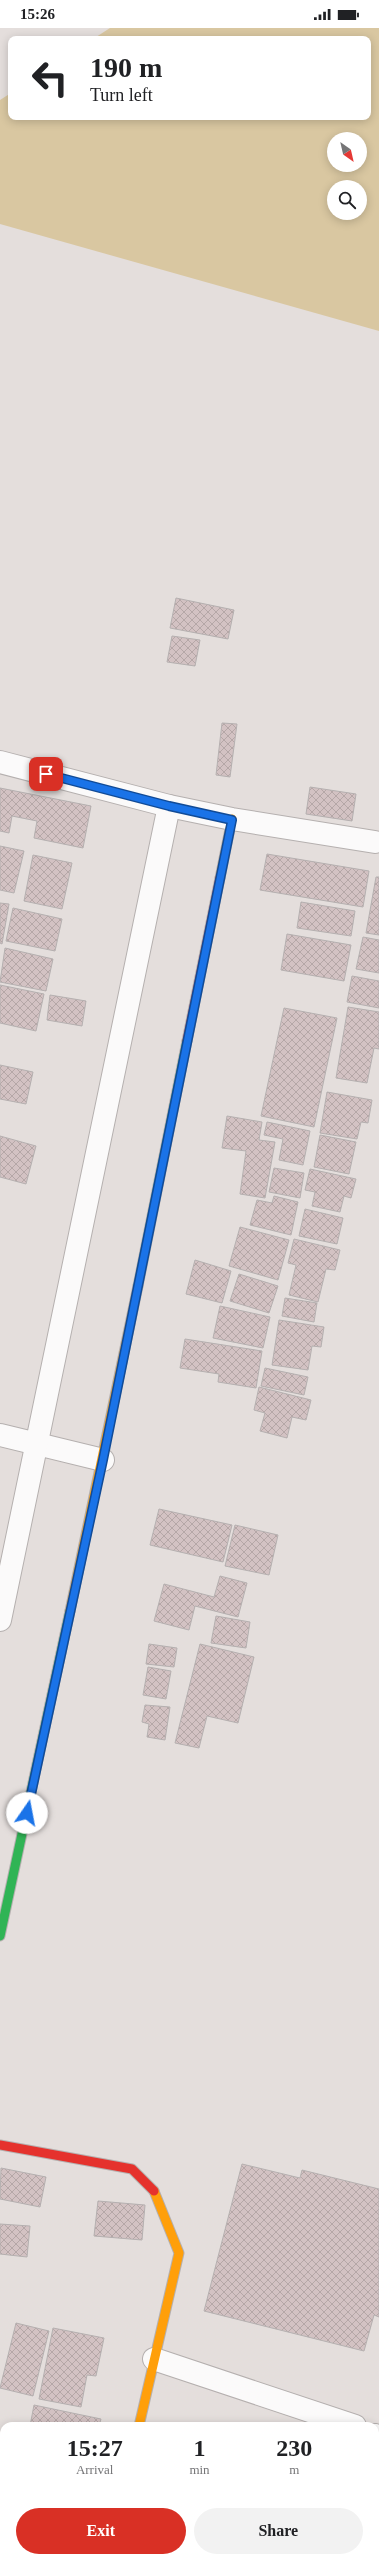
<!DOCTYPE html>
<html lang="en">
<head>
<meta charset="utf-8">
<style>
	:root { --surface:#fff; --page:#f2f2f2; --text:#202124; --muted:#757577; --accent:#d93025 }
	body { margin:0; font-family:Georgia,serif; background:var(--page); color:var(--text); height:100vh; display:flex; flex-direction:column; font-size:15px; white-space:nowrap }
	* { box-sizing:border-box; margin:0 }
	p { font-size:13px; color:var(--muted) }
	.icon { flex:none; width:22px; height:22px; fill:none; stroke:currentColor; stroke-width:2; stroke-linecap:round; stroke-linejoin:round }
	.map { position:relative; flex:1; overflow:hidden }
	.sheet { position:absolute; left:0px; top:2394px; width:379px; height:140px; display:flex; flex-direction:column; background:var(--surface); border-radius:12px 12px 0 0; box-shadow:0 2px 10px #0003 }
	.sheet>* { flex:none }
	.hud { position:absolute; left:8px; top:8px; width:363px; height:84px; border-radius:8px; box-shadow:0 2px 10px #0003; background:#fff; color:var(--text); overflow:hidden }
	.needle { width:26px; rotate:146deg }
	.fabs { position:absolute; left:327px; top:104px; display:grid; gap:8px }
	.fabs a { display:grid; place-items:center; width:40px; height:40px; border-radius:50%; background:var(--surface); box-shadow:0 2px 10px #0003; font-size:20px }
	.pin { position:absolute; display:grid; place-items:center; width:34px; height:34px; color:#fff; margin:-17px; border-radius:8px; box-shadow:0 2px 6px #0006 }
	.me { position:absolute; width:44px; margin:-22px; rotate:12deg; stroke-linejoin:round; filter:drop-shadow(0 0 3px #0008) }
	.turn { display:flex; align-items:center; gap:14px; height:84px; padding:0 16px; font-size:18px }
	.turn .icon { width:52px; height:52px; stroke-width:2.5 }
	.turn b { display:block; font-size:28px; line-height:34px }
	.eta { display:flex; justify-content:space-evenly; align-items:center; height:68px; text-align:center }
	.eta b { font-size:24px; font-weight:700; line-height:28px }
	.action { display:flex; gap:8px; margin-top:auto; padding:8px 16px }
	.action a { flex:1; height:46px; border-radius:24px; background:var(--accent); color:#fff; font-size:16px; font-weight:700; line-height:46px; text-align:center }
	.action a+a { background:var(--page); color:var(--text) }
	.status { display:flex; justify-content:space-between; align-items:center; height:28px; padding:0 20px; background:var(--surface); direction:ltr }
	.status svg { height:11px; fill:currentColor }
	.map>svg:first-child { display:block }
	.green { fill:#d9c7a1; fill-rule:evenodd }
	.building { fill:url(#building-cross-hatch); stroke:#b5b0b0 }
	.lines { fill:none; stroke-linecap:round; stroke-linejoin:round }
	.street-casing { stroke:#b5b0af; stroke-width:24 }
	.fast-casing { stroke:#b5b0af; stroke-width:11 }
	.slow-casing { stroke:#b5b0af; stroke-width:11 }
	.jam-casing { stroke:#b5b0af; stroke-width:11 }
	.street { stroke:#fbfafa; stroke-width:22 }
	.fast { stroke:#30b455; stroke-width:9 }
	.slow { stroke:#ff9f0a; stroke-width:9 }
	.jam { stroke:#e5322d; stroke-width:9 }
	.route-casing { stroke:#114b97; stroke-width:10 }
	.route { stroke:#1a73e8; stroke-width:7 }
</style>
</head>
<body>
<div class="status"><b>15:26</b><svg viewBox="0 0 49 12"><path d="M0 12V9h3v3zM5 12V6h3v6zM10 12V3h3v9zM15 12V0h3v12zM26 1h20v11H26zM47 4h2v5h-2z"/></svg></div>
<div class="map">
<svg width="379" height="2534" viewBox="0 0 379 2534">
	<defs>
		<pattern id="building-cross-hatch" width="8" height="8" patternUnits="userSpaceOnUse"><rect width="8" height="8" fill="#d3c2c3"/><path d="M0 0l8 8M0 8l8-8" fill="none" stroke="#b5a7a7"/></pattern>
	</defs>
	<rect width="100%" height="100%" fill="#e4dedc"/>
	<path class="green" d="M110 0H379V303L0 196V72L11 65V89H368V11H93ZM334 111H360V137H334ZM334 159H360V185H334Z"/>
	<g class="building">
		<path d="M176 570 234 582 228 611 170 600Z"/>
		<path d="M172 608 200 612 195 638 167 634Z"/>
		<path d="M222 695 237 696 230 749 216 747Z"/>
		<path d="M310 759 356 766 352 793 306 786Z"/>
		<path d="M0 760 91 778 83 820 34 810 37 793 12 788 9 805 0 803Z"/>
		<path d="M0 818 24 823 14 865 0 862Z"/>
		<path d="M267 826 369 843 363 879 260 862Z"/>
		<path d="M33 827 72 835 62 881 24 873Z"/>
		<path d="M376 849H379V907L366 905Z"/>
		<path d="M301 874 355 883 351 908 297 900Z"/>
		<path d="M0 875 9 876 2 916 0 915Z"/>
		<path d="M13 880 62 891 55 923 6 913Z"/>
		<path d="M287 906 351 917 344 953 281 942Z"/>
		<path d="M363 909 379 912V945L356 941Z"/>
		<path d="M5 920 53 931 46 963 0 954Z"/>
		<path d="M352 948 379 953V980L347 974Z"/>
		<path d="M0 957 44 966 36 1003 0 995Z"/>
		<path d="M50 967 86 973 82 998 47 992Z"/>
		<path d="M348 979 379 984V1021L374 1020 367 1055 336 1050Z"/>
		<path d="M284 980 337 990 314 1099 261 1088Z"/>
		<path d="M0 1037 33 1044 26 1076 0 1071Z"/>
		<path d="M327 1064 372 1072 368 1095 361 1094 357 1111 320 1105Z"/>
		<path d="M227 1088 262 1094 259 1112 275 1114 265 1170 240 1166 246 1123 222 1120Z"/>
		<path d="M267 1094 310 1103 303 1137 279 1132 283 1111 264 1107Z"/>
		<path d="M320 1107 356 1114 349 1146 314 1139Z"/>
		<path d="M0 1108 36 1118 26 1156 0 1149Z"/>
		<path d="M274 1140 304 1145 300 1170 269 1164Z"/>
		<path d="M310 1141 356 1151 351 1170 344 1168 340 1184 312 1178 315 1164 305 1162Z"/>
		<path d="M274 1168 298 1174 291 1207 250 1197 257 1172 272 1175Z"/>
		<path d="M305 1181 343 1190 337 1216 299 1208Z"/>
		<path d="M240 1199 289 1212 278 1252 229 1238Z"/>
		<path d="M294 1211 340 1222 335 1242 326 1241 318 1274 289 1267 296 1237 288 1235Z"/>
		<path d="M195 1232 231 1243 222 1275 186 1266Z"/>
		<path d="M239 1246 278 1258 269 1285 230 1273Z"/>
		<path d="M285 1270 317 1275 314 1294 282 1288Z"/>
		<path d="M220 1278 270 1289 263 1320 213 1310Z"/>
		<path d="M279 1292 324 1299 321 1319 312 1318 308 1342 272 1337Z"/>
		<path d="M185 1311 262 1323 256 1360 218 1354 219 1346 180 1340Z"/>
		<path d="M265 1340 308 1349 304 1367 261 1358Z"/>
		<path d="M259 1359 311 1372 306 1392 292 1389 287 1410 260 1403 265 1385 254 1382Z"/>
		<path d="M159 1481 232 1497 223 1534 150 1517Z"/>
		<path d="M235 1497 278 1507 269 1547 225 1538Z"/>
		<path d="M220 1548 247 1555 238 1589 195 1578 189 1602 154 1593 164 1556 214 1569Z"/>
		<path d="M216 1588 250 1594 246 1620 211 1615Z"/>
		<path d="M149 1616 177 1620 174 1639 146 1636Z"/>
		<path d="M200 1616 254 1629 238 1695 207 1688 199 1720 175 1715Z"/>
		<path d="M148 1639 171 1643 166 1671 143 1667Z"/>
		<path d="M145 1677 170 1679 165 1712 147 1709 149 1696 142 1694Z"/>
		<path d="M242 2136 300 2150 302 2142 379 2161V2289L374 2287 364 2323 204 2283Z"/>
		<path d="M1 2140 46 2149 40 2179 0 2171Z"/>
		<path d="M98 2173 145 2177 142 2212 94 2208Z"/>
		<path d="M0 2196 30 2198 27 2229 0 2226Z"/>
		<path d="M16 2295 49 2303 33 2368 0 2360Z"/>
		<path d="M53 2300 104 2310 96 2348 87 2347 81 2379 39 2371Z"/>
		<path d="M34 2377 101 2391 99 2398H30Z"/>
		<path d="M0 2409 4 2410 1 2432H0Z"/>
		<path d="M0 2435 4 2436V2482L0 2481Z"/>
		<path d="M0 2484 4 2485V2503L0 2502Z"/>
		<path d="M18 2530H55L54 2534Z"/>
	</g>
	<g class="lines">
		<defs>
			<g id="street">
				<path d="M0 734 169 778 232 791 375 814"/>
				<path d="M0 1407 103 1432"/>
				<path d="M0 1592 169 778"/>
				<path d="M154 2331 355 2398"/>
				<path d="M375 2407 379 2412"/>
				<path d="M375 2449 379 2437"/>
				<path d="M108 2534 109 2530"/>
				<path d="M347 2534 349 2530"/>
			</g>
			<g id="fast">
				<path d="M138 1258 187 1013"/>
				<path d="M0 1908 70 1583"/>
			</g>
			<g id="slow">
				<path d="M220 850 232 791"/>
				<path d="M70 1583 138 1258"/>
				<path d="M139 2398 179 2225 154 2163"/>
			</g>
			<g id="jam">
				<path d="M187 1013 220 850"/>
				<path d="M0 2117 132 2141 154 2163"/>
			</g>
		</defs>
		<use href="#street" class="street-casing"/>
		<use href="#fast" class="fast-casing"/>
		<use href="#slow" class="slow-casing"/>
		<use href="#jam" class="jam-casing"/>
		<use href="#street" class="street"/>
		<use href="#fast" class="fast"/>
		<use href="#slow" class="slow"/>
		<use href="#jam" class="jam"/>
	</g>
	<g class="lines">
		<defs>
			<path id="route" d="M27 1785 103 1432 232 792 169 778 46 746"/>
		</defs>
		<use href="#route" class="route-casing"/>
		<use href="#route" class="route"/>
	</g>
</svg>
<div class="fabs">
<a><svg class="needle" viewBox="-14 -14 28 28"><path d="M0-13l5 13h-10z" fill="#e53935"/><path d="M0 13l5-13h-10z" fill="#757577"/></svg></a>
<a><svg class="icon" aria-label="search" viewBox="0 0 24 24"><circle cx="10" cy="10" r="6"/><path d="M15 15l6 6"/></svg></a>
</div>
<div class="pin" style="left:46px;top:746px;background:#d93025"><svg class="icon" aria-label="arrive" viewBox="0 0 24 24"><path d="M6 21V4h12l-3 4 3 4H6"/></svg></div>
<svg class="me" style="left:27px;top:1785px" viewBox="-20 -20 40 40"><circle r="19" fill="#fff"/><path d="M0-13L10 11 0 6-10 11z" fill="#1a73e8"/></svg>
<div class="hud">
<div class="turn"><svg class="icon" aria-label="left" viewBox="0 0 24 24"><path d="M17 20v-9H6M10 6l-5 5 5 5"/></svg><div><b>190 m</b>Turn left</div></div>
</div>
<section class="sheet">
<div class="eta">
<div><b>15:27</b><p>Arrival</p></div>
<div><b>1</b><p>min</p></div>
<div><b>230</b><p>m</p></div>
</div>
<div class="action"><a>Exit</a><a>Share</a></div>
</section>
</div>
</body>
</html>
